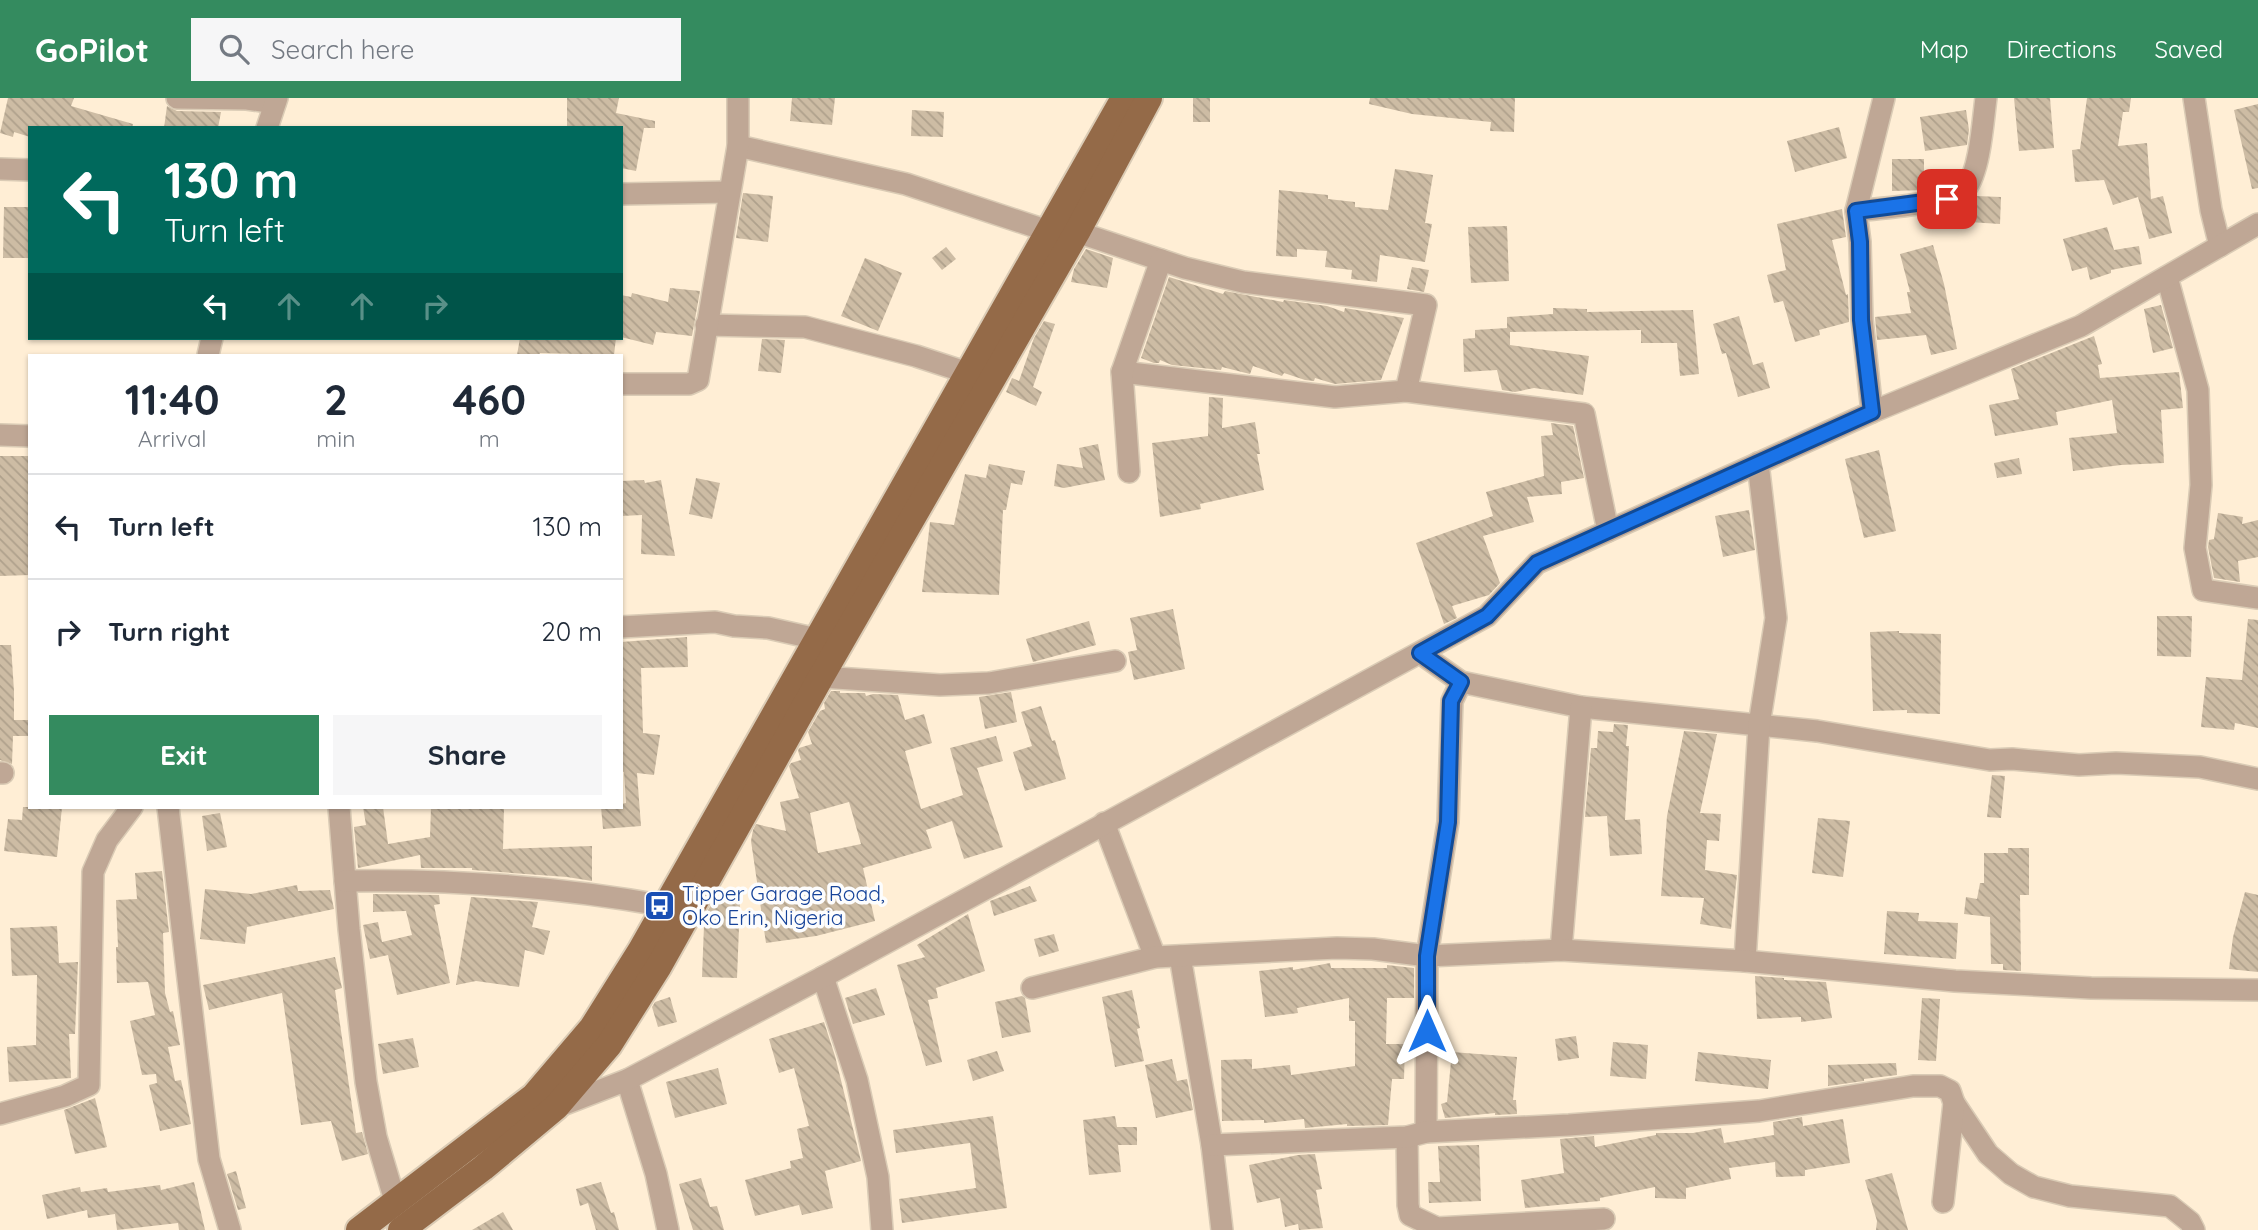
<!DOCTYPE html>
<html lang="en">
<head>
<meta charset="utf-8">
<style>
	:root { --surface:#fff; --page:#f6f6f7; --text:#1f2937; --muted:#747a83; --line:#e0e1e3; --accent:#348b5f }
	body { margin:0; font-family:Quicksand,sans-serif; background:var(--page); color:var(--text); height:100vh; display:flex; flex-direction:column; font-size:26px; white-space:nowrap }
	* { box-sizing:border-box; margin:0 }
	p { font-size:23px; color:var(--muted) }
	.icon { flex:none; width:38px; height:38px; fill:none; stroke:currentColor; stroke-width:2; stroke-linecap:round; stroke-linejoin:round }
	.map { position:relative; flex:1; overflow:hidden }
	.details { position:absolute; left:28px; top:256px; width:595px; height:455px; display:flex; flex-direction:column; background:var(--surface); border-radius:0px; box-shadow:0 2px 5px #0004 }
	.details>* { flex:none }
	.banner { position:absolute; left:28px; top:28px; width:595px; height:214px; border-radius:0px; box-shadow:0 2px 5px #0004; background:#00695c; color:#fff; overflow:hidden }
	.pin { position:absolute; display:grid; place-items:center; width:60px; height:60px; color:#fff; margin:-30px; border-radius:14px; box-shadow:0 4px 10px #0006 }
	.me { position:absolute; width:77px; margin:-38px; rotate:0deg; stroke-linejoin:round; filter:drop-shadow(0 0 5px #0008) }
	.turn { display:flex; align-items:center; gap:24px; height:147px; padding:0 21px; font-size:32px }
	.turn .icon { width:91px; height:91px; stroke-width:2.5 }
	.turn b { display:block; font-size:49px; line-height:60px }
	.lanes { display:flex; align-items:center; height:66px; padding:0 21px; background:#0003; justify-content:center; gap:35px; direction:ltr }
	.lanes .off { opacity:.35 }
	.eta { display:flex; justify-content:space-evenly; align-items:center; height:119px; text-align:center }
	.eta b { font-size:42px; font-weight:700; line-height:49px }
	.cta { display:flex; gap:14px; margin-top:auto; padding:14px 21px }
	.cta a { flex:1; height:80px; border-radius:0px; background:var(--accent); color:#fff; font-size:28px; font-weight:700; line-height:80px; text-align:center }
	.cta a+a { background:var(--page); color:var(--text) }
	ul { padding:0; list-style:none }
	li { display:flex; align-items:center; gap:21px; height:105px; padding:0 21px; border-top:2px solid var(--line) }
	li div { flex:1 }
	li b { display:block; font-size:26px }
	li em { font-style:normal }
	header { display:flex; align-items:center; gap:42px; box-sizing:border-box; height:98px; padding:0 35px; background:var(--accent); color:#fff }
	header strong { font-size:33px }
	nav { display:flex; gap:38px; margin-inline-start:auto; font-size:24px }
	.search { width:490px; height:63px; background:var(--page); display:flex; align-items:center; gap:18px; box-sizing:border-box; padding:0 24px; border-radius:0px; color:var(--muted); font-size:26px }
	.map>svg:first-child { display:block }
	.building { fill:url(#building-back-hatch); fill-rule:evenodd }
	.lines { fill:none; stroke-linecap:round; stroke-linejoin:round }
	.minor-casing { stroke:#dacbb5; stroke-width:24 }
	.major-casing { stroke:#dacbb5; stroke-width:30 }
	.minor { stroke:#bfa795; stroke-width:21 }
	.major { stroke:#946a48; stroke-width:26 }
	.route-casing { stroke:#114b97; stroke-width:18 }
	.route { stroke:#1a73e8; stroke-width:12 }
	.labels { text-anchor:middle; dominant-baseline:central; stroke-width:7; stroke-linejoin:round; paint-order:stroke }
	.transit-label { font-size:21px; fill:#164399; stroke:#fdfdfd; text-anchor:start }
</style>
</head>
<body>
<header>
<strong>GoPilot</strong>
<div class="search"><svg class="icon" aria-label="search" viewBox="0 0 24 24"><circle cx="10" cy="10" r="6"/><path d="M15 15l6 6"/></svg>Search here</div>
<nav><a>Map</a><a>Directions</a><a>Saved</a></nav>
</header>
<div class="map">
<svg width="2258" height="1132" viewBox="0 0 2258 1132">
	<defs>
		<pattern id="building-back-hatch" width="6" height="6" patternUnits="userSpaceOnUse" patternTransform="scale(1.75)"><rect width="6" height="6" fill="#cdbca4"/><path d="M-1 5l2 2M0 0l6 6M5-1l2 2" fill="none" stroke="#afa18c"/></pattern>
	</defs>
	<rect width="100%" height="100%" fill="#ffeed5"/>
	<g class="building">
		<path d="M8 0H74L71 8 133 26 132 30H30V39L14 34 13 39 0 35Z"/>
		<path d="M567 0H619L616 15 655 23V30H644L636 73 621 70V30H567Z"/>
		<path d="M792 0H835L832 27 790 23Z"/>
		<rect x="1193" y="0" width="17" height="24"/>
		<path d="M1370 0H1515L1514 34 1490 33 1491 24 1412 16 1369 6Z"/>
		<path d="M2014 0H2050L2054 50 2019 53Z"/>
		<path d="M2087 0H2131L2129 14H2123L2118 48 2147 45 2151 101 2163 98 2172 135 2149 141 2138 99 2113 107 2104 82 2075 84 2072 52 2080 51Z"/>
		<path d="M2258 6V90L2252 91 2234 12Z"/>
		<path d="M167 8 177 13 221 14 218 30H164Z"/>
		<path d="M912 12 944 14 943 39 911 38Z"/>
		<path d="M1966 12 1969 32 1967 47 1925 53 1920 19Z"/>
		<path d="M1839 29 1847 60 1795 74 1787 43Z"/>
		<path d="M1892 61H1924V92L1892 93Z"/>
		<path d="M1395 71 1433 77 1425 125 1432 126 1425 164 1380 157 1377 184 1351 181 1352 172 1325 169 1327 153 1297 151V159L1276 158 1279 92 1328 97V101L1355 104V109L1388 112Z"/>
		<path d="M743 95 773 98 768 144 736 140Z"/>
		<path d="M1976 98 2001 99 2000 126 1969 124 1970 103Z"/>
		<path d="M4 109H30V160H3Z"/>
		<path d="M1842 111 1846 139 1832 142 1846 197 1848 196 1849 224 1819 232 1820 237 1795 244 1783 203 1774 205 1767 177 1786 172 1777 126Z"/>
		<path d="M1507 128 1509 183 1471 185 1468 129Z"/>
		<path d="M2107 129 2114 152 2139 148 2142 166 2111 172V175L2090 182 2087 169 2072 173 2063 141Z"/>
		<path d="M1933 147 1944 186 1957 251 1931 257 1926 237 1877 242 1875 219 1911 215 1907 194H1910L1900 156Z"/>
		<path d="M946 149 956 161 942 172 932 160Z"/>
		<path d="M1086 151 1113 160 1107 190 1071 184 1074 171Z"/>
		<path d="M865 160 902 175 878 233 841 218Z"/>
		<path d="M1412 169 1429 172 1424 194 1407 191Z"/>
		<path d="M1169 179 1223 196 1225 193 1283 204 1284 202 1327 208 1344 214 1345 210 1404 220 1381 282 1335 286 1315 280 1314 283 1305 282 1284 275 1282 278 1253 268 1250 276 1222 269 1221 272 1172 267 1160 262 1159 265H1154L1141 260Z"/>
		<path d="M670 190 700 193 692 238 656 234 653 247 621 239V197L631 199 632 195 668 204Z"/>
		<path d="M2161 207 2173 250 2153 255 2144 211Z"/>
		<path d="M1553 210 1587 211V214L1693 212 1699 276 1680 278 1677 245H1641V232L1510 234V247L1589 258 1583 297 1534 290 1515 294 1502 292 1497 272 1464 274 1463 241 1475 240V232L1507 230V219L1553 216Z"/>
		<path d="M1739 218 1753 267 1763 264 1770 290 1738 299 1726 255 1722 256 1713 226Z"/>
		<path d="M1044 223 1055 226 1033 289 1042 294 1036 308 1006 294 1012 280 1019 283 1034 240Z"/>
		<path d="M2094 238 2102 266 2098 267 2100 280 2179 274 2183 310 2161 312 2164 365 2121 367 2073 373 2069 340 2117 335 2112 302 2056 314 2058 327 1995 338 1989 307 2019 301 2011 271Z"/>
		<path d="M520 240H616L614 257 540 255 539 257H517Z"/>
		<path d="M762 241 785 242 781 275 758 273Z"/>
		<path d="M1209 299 1223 300 1222 330 1255 324 1260 356H1257L1264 392 1200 406 1201 411 1160 419 1152 345 1208 338Z"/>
		<path d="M1551 325 1573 328 1584 380 1561 384 1562 396 1527 399 1534 424 1483 438 1500 485 1489 497 1452 508 1457 520 1444 526 1416 445 1493 418 1486 394 1544 378 1541 338 1553 337Z"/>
		<path d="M1098 346 1105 382 1064 390 1054 388 1057 366 1083 370 1079 350Z"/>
		<path d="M1879 352 1896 433 1864 440 1845 361Z"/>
		<path d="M0 358H30V477L0 478Z"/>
		<path d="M2019 360 2022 376 1997 380 1994 365Z"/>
		<path d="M989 366 1025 373 1022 387 1011 385 1006 412H1003L999 497 922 494 930 424 954 427 965 376 986 380Z"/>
		<path d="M696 380 720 385 712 421 689 416Z"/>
		<path d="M644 382 645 385 661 382 675 458 641 456 642 417 621 418V383Z"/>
		<path d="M1749 412 1755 452 1723 459 1715 418Z"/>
		<path d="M2218 415 2243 419 2242 426 2258 422V459L2238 463 2240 484 2214 480 2208 449 2209 442 2214 441Z"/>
		<path d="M1173 511 1185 571 1134 582 1128 554 1137 552 1130 520Z"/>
		<path d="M2157 518H2192L2191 559 2157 558Z"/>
		<path d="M2248 521 2258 522V630L2235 625 2234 632 2201 629 2206 579 2242 582Z"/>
		<path d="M1089 523 1096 547 1033 564 1026 541Z"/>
		<path d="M1899 533V535L1941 536 1940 616 1907 615V612L1873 613 1870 534Z"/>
		<path d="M687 539 688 569 641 570 643 635 660 637 654 677 637 675 641 728 603 731 601 709H621V706L626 705 624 674 621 673V544Z"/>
		<path d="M0 547H11L14 593V622H30V638H13L12 666 0 662Z"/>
		<path d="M831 593H840V595H865L866 598 873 596 898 597 905 622 924 616 932 645 905 653 921 711 963 697 950 650 996 638 1003 663 977 670 1003 749 964 761 952 723 926 732 932 750 863 770 875 823 816 838 766 845 751 743 753 732 756 726 786 733 780 704 799 700 789 668 791 665 801 662 798 653 799 650 812 646 808 634 820 613 825 611 824 605ZM849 704 861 746 818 755 810 715Z"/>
		<path d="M1011 594 1017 624 985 631 979 599Z"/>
		<path d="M1041 608 1052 643 1055 642 1066 681 1025 693 1013 654 1032 648 1021 614Z"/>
		<path d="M1614 626 1628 627 1626 648H1629L1625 722 1640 721 1642 756 1610 758 1607 718 1585 719 1591 650H1597L1598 633 1613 634Z"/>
		<path d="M1684 633 1717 636 1700 715 1721 716 1719 743 1707 742 1705 772 1737 777 1731 831 1700 826 1704 800 1661 798 1667 718Z"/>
		<path d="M1992 677 2005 678 2001 720 1987 719Z"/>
		<path d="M23 709H62L57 759 4 753 8 721 22 722Z"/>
		<path d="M363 709H383L388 746 430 739 431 709H504L503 751 592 748V783L567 779 472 772V770H421L420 757 358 770 354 729 366 727Z"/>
		<path d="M220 715 227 749 207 753 202 718Z"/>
		<path d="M1818 720 1850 723 1843 779 1812 775Z"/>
		<path d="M2008 750H2029V797H2020L2021 873 2003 872V866H1991L1990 819 1964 816 1966 799 1977 801 1980 785H1984V755H2008Z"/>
		<path d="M162 773 169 834 163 835 165 895 170 914 173 913 180 947 168 949 175 983 181 982 191 1026 160 1033 149 987 157 985 156 976 142 977 130 923 155 917 148 884 117 885 116 849H118L116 802 137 801 135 775Z"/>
		<path d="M297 787 298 793 330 792 334 811 247 829 245 846 200 841 205 791 251 796Z"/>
		<path d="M1030 788 1037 803 994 818 990 803Z"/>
		<path d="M2245 794 2258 797V874L2229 871 2233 839Z"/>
		<path d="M373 796 439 797 440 806 434 807 450 885 397 897 388 857 370 861 363 827 378 824 382 844 412 837 406 813 373 814Z"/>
		<path d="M471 799 538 804 532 829 550 833 544 857 525 852 519 889 476 883 456 887Z"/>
		<path d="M713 803 740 804 737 880 702 879 704 827 708 828V812Z"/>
		<path d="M1887 813 1919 815 1918 823 1958 825 1956 861 1884 856Z"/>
		<path d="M968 816 985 873 936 890 938 900 928 902 942 964 926 968 897 867 925 859 917 847Z"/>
		<path d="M57 828 59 865 78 864 75 936H69L71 980 9 984 7 949 36 947 37 877 12 878 10 830Z"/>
		<path d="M1054 836 1059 853 1039 859 1034 841Z"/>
		<path d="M335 859 342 890 335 892 356 1035 362 1034 368 1056 342 1063 331 1023 301 1027 282 895 209 912 203 887Z"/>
		<path d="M1330 865 1331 870H1387V867L1414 870V900H1387L1386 946H1405L1404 981H1392L1388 1027 1347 1028V1026L1305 1030 1304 1021 1264 1025V1022L1222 1023 1221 962 1252 961V971L1290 967 1291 977 1355 968V923H1349V900L1297 910 1298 915 1265 919 1259 873 1293 869V872Z"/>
		<path d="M1755 878 1784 880V882L1826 884 1832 920 1801 924V919L1757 921Z"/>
		<path d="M876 890 885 917 853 926 845 900Z"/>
		<path d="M1132 892 1140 930 1137 931 1144 963 1115 969 1102 899Z"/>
		<path d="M1022 898 1025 900 1031 934 1002 940 995 904Z"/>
		<path d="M670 899 677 924 658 929 652 909 655 904Z"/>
		<path d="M1922 900 1940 901 1936 963 1918 962Z"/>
		<path d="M824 924 835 958 861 1063 825 1073 833 1110 802 1117 799 1107 755 1118 745 1082 791 1070 790 1063 803 1060 797 1031 809 1028 794 970 779 975 769 941Z"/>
		<path d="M1576 938 1579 960 1558 963 1555 941Z"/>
		<path d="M413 940 419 969 383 976 378 946Z"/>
		<path d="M1613 944 1648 947 1646 981 1610 978Z"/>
		<path d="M997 953 1004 973 973 983 967 962Z"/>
		<path d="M1452 954 1517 959 1513 1002H1516L1517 1016 1495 1017V1015L1445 1020 1441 1006 1447 1004Z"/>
		<path d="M1698 954 1771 962 1768 991 1695 983Z"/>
		<path d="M1172 961 1177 983 1187 981 1193 1012 1156 1020 1145 967Z"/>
		<path d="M1896 965 1897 977 1864 981V983L1828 988V967Z"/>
		<path d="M718 970 727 1006 675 1020 666 984Z"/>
		<path d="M95 1000 107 1049 75 1056 64 1012Z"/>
		<path d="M993 1018 1007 1110 902 1125 899 1101 976 1090 970 1045 896 1055 893 1032Z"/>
		<path d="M1115 1018 1117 1029H1137V1047H1118L1121 1074 1089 1077 1083 1022Z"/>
		<path d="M1802 1019 1803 1028 1843 1021 1850 1065 1805 1072V1078L1776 1079 1775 1064 1729 1070 1731 1081 1686 1090V1101L1655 1100V1089L1600 1100V1103L1525 1110 1521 1082 1564 1075 1560 1041 1594 1038 1595 1049 1656 1037V1035H1693L1721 1030 1724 1045 1774 1037 1773 1024Z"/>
		<path d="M1479 1047 1481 1103 1429 1105 1428 1084H1440L1438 1048Z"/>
		<path d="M1315 1056 1322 1091 1316 1092 1323 1130 1299 1132 1298 1126 1285 1129 1280 1100 1257 1105 1249 1067 1298 1057Z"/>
		<path d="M236 1073 246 1110 238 1112 227 1076Z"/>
		<path d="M1892 1075 1908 1132H1876L1877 1123 1865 1082Z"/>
		<path d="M701 1080 710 1109 717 1108 724 1132H693L679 1086Z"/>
		<path d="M194 1084 205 1132H179L178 1125 117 1132 115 1116 88 1120 87 1112 47 1121 42 1097 80 1089 81 1094 107 1090 108 1094 160 1087 161 1092Z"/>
		<path d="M601 1084 611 1115 614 1114 619 1132H596L588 1105 580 1108 576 1091Z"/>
		<path d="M503 1114 513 1132H472Z"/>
	</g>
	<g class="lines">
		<defs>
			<g id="minor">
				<path d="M177 0 247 1 275 5"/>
				<path d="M2194 0 2211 112 2220 148"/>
				<path d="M267 30 277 0"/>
				<path d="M738 48 906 86 1048 133"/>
				<path d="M0 71 30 72"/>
				<path d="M621 96 729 94"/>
				<path d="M1856 113C1879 110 1953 106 1966 90 1980 73 1983 22 1986 0"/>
				<path d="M1077 134 1185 170 1243 184 1426 207 1406 293 1335 299 1122 274"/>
				<path d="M2167 179 2198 292 2201 387 2195 450 2203 492 2258 500"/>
				<path d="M706 227 805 229 916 258 968 275"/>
				<path d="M208 257 212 240"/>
				<path d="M621 286H689L698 282 738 48V0"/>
				<path d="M1406 293 1584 316 1608 433"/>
				<path d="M1872 314 1862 221 1860 144 1856 113 1884 0"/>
				<path d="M0 337 30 338"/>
				<path d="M1129 374 1122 274 1161 162"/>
				<path d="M621 529 715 524 734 528 768 530 817 541"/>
				<path d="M1420 555 1461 584 1581 609 1817 633 1990 662 2012 661 2079 667 2116 665 2200 669 2258 681"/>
				<path d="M821 579 940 587 989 585 1115 563"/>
				<path d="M0 675H3"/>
				<path d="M168 709 209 1061 230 1132"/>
				<path d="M339 709 349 831 366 984 376 1039 396 1106"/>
				<path d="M1104 725 1155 859"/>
				<path d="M345 783C452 781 561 789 666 808"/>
				<path d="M1561 852 1581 609"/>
				<path d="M1180 858 1212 1047 1222 1132"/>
				<path d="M1745 863 1759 627 1776 520 1758 365"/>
				<path d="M823 879 857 982 878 1079 882 1132"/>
				<path d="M1032 890 1155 859 1337 850 1373 851 1427 858 1561 852 1745 863 1955 883 2091 890 2258 892"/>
				<path d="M627 982 656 1076 668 1132"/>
				<path d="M1954 1005 1988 1056 2011 1076 2034 1089 2070 1098 2170 1108 2190 1124 2194 1132"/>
				<path d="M557 1009 627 982 823 879 1487 518 1537 465 1872 314 2081 228 2258 126"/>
				<path d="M0 1016 65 998 89 987 93 774 107 742 132 709"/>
				<path d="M1426 1034 1427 858 1448 724 1452 603 1461 584"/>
				<path d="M1407 1039 1408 1107 1410 1117 1437 1130 1604 1121"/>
				<path d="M1212 1047 1407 1039 1426 1034 1569 1027 1759 1013 1913 988H1940L1950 993 1954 1005 1943 1104"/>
			</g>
			<g id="major">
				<path d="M359 1132 534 998 592 930 641 852 1124 0"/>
				<path d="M401 1132 483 1070 556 1009 609 947 659 868 821 579 1077 134 1149 0"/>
			</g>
		</defs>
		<use href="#minor" class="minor-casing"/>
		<use href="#major" class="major-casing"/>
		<use href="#minor" class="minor"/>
		<use href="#major" class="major"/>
	</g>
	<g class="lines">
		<defs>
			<path id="route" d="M1427 933V858L1448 724 1451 603 1461 584 1420 555 1487 518 1537 465 1872 314 1861 222 1860 144 1856 113 1947 101"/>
		</defs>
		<use href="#route" class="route-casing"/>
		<use href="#route" class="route"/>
	</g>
	<defs>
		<symbol id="bus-square" viewBox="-11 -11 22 22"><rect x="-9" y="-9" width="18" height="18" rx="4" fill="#1a4fb4" stroke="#fdfdfd"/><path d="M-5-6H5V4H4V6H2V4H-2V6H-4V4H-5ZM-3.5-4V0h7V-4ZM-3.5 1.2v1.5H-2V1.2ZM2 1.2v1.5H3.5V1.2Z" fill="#fff"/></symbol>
	</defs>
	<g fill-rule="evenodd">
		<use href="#bus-square" x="642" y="790" width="35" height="35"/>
	</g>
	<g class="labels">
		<g class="transit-label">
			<text x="682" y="795">Tipper Garage Road,<tspan x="682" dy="24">Oko Erin, Nigeria</tspan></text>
		</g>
	</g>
</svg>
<div class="pin" style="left:1947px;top:101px;background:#d93025"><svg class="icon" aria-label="arrive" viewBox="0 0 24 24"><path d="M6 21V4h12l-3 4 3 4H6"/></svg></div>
<svg class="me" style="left:1427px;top:933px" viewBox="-20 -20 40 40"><path d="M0-17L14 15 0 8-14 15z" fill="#1a73e8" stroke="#fff" stroke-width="4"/></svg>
<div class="banner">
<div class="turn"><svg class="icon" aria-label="left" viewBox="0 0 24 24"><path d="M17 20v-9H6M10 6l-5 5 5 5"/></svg><div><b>130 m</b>Turn left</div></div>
<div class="lanes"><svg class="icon" aria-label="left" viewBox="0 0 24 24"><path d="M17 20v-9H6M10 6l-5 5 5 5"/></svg><svg class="icon off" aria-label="ahead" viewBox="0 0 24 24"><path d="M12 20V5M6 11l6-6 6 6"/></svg><svg class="icon off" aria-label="ahead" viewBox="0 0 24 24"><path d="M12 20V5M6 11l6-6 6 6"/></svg><svg class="icon off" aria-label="right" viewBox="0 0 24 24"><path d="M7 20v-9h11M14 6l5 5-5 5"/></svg></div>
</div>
<section class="details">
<div class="eta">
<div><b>11:40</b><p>Arrival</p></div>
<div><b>2</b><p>min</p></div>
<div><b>460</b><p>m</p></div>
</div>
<ul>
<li><svg class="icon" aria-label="left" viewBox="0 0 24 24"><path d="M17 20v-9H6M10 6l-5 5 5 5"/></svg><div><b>Turn left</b></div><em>130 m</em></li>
<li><svg class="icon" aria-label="right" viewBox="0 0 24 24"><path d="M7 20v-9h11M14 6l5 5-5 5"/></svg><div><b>Turn right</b></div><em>20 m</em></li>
</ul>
<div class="cta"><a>Exit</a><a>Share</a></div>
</section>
</div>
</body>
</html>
